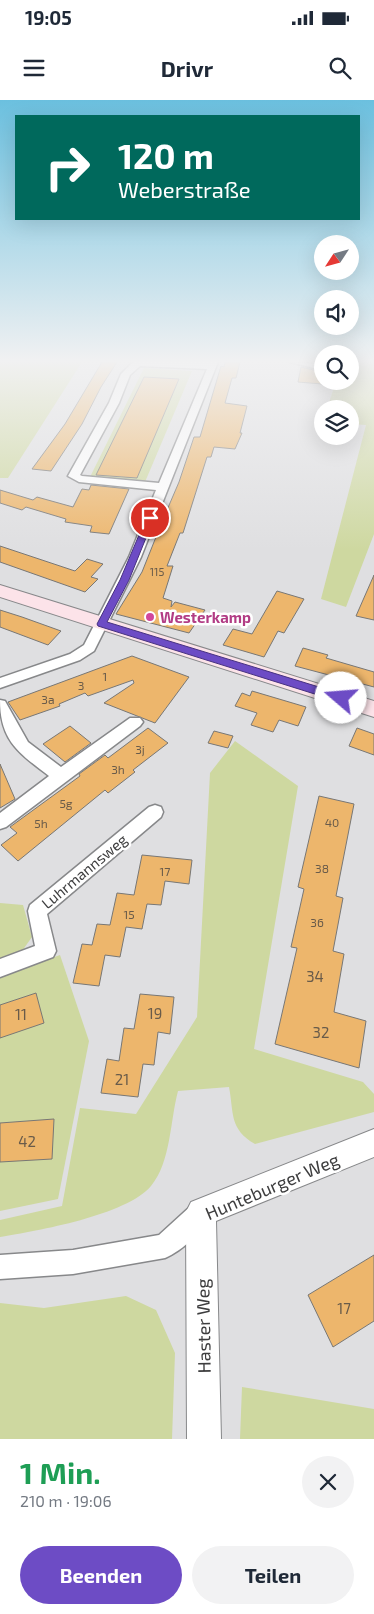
<!DOCTYPE html>
<html lang="de">
<head>
<meta charset="utf-8">
<style>
	:root { --surface:#fff; --page:#f2f2f3; --text:#1f2937; --muted:#747a83; --accent:#6d4cc5 }
	body { margin:0; font-family:"Exo 2",sans-serif; background:var(--page); color:var(--text); height:100vh; display:flex; flex-direction:column; font-size:19px; white-space:nowrap }
	* { box-sizing:border-box; margin:0 }
	p { font-size:16px; color:var(--muted) }
	.icon { flex:none; width:28px; height:28px; fill:none; stroke:currentColor; stroke-width:2; stroke-linecap:round; stroke-linejoin:round }
	.map { position:relative; height:1339px; overflow:hidden }
	.drawer { display:flex; flex-direction:column; background:var(--surface); flex:1 }
	.drawer>* { flex:none }
	.guide { position:absolute; left:15px; top:15px; width:345px; height:105px; border-radius:0px; box-shadow:0 5px 20px #0002; background:#00695c; color:#fff; overflow:hidden }
	.needle { width:32px; rotate:234deg }
	.buttons { position:absolute; left:314px; top:135px; display:grid; gap:10px }
	.buttons a { display:grid; place-items:center; width:45px; height:45px; border-radius:50%; background:var(--surface); box-shadow:0 5px 20px #0002; font-size:25px }
	.pin { position:absolute; display:grid; place-items:center; width:42px; height:42px; color:#fff; margin:-21px; border:2px solid #fff; border-radius:50%; box-shadow:0 1px 5px #0007 }
	.me { position:absolute; width:55px; margin:-28px; rotate:288deg; stroke-linejoin:round; filter:drop-shadow(0 0 4px #0008) }
	.turn { display:flex; align-items:center; gap:18px; height:105px; padding:0 20px; font-size:22px }
	.turn .icon { width:65px; height:65px; stroke-width:2.5 }
	.turn b { display:block; font-size:35px; line-height:42px }
	.round { display:grid; place-items:center; flex:none; width:52px; height:52px; border-radius:26px; background:var(--page) }
	.headline { display:flex; align-items:center; justify-content:space-between; height:85px; padding:0 20px }
	h1 { font-size:30px; font-weight:700; line-height:38px; color:#1e9e55 }
	.action { display:flex; gap:10px; margin-top:auto; padding:10px 20px }
	.action a { flex:1; height:58px; border-radius:30px; background:var(--accent); color:#fff; font-size:20px; font-weight:700; line-height:58px; text-align:center }
	.action a+a { background:var(--page); color:var(--text) }
	.status { display:flex; justify-content:space-between; align-items:center; height:35px; padding:0 25px; background:var(--surface); direction:ltr }
	.status svg { height:14px; fill:currentColor }
	header { display:flex; justify-content:space-between; align-items:center; height:65px; padding:0 20px; background:var(--surface); font-size:22px; font-weight:700 }
	.map>svg:first-child { display:block }
	.green { fill:#ced8a0 }
	.building { fill:#edb66c; stroke:#787775 }
	.lines { fill:none; stroke-linecap:round; stroke-linejoin:round }
	.minor-casing { stroke:#87888a; stroke-width:3 }
	.tertiary-casing { stroke:#87888a; stroke-width:2 }
	.secondary-casing { stroke:#87888a; stroke-width:2 }
	.minor { fill:#fff; fill-rule:evenodd }
	.tertiary { fill:#fff; fill-rule:evenodd }
	.secondary { fill:#fce3e9; fill-rule:evenodd }
	.route { fill:#6d4cc5; stroke:#473180 }
	.hotel-dot { fill:#d1479c; stroke:#fff; stroke-width:2 }
	.labels { text-anchor:middle; dominant-baseline:central; stroke-width:5; stroke-linejoin:round; paint-order:stroke }
	.far-number-label { font-size:11px; fill:#695b4a }
	.number-label { font-size:12px; fill:#695b4a }
	.hotel-label { font-size:15px; font-weight:bold; fill:#b23c85; stroke:#fff; text-anchor:start }
	.street-label { font-size:15px; fill:#3d3d3e; stroke:#fff }
	.near-number-label { font-size:15px; fill:#695b4a }
	.near-street-label { font-size:18px; fill:#3d3d3e; stroke:#fff }
</style>
</head>
<body>
<div class="status"><b>19:05</b><svg viewBox="0 0 49 12"><path d="M0 12V9h3v3zM5 12V6h3v6zM10 12V3h3v9zM15 12V0h3v12zM26 1h20v11H26zM47 4h2v5h-2z"/></svg></div>
<header><svg class="icon" aria-label="menu" viewBox="0 0 24 24"><path d="M4 6h16M4 12h16M4 18h16"/></svg>Drivr<svg class="icon" aria-label="search" viewBox="0 0 24 24"><circle cx="10" cy="10" r="6"/><path d="M15 15l6 6"/></svg></header>
<div class="map">
<svg width="374" height="1339" viewBox="0 0 374 1339">
	<rect width="100%" height="100%" fill="#dfdfe1"/>
	<g class="green">
		<path d="M0 262H82L8 378H0Z"/>
		<path d="M350 262H374V434L346 507 321 499 366 325 350 324V309H327L336 281H350Z"/>
		<path d="M144 268 192 271 145 382 90 377Z"/>
		<path d="M235 641 298 686 254 949 363 982 374 994V1012L255 1044C229 1029 234 1013 229 987L178 991C170 1021 171 1062 151 1086 127 1115 37 1131 0 1137V1120L62 1106 80 1008 136 1014 197 917 210 673Z"/>
		<path d="M0 803 23 805 32 837 22 851 0 859Z"/>
		<path d="M60 855 89 941 58 1099 0 1111V877Z"/>
		<path d="M126 1196 156 1210 175 1253 172 1339H0V1203L44 1208Z"/>
		<path d="M242 1287 374 1309V1339H240Z"/>
	</g>
	<g class="building">
		<path d="M102 262H117L101 287 82 324 51 371 32 369 65 324Z"/>
		<path d="M225 262H240L236 278H232L225 303 247 306 240 333H242L235 349 214 347 211 357H207L183 433H180L167 466H173L163 498 172 501 171 507 175 502 205 510 189 533 116 514 142 472 160 427H157L163 410H167L179 382 194 337H200L221 266 224 267Z"/>
		<path d="M301 267 322 272V284L298 282Z"/>
		<path d="M144 277 179 279 137 378 96 375Z"/>
		<path d="M91 385 129 389 109 434 90 432 92 426 65 422 66 419 26 407 22 410 0 403V390L33 400 37 397 73 407 82 389 89 390Z"/>
		<path d="M0 446 75 471 87 459 103 464 91 477 98 479 85 492 0 462Z"/>
		<path d="M374 475V520L356 516Z"/>
		<path d="M277 491 304 499 284 533 278 531 264 557 223 545 233 529 252 534Z"/>
		<path d="M0 510 22 517 61 531 48 545 0 527Z"/>
		<path d="M303 548 328 555 326 558 374 572V587L295 566Z"/>
		<path d="M132 556 189 577 155 623 104 603 134 583 133 580 88 596 85 593 59 604 60 606 20 620 8 602Z"/>
		<path d="M252 591 306 607 298 626 279 620 273 632 251 625 257 613 235 606 242 593 250 596Z"/>
		<path d="M70 626 91 643 65 662 43 644Z"/>
		<path d="M148 628 168 643 133 670 135 672 108 693 105 690 18 761 1 745 17 733 10 727 80 676 79 674 105 655 108 658Z"/>
		<path d="M357 628 374 634V655L349 646Z"/>
		<path d="M214 631 233 636 228 648 208 643Z"/>
		<path d="M0 664 15 699 0 708Z"/>
		<path d="M319 696 354 704 336 796 343 798 333 851 344 854 334 912 366 921 359 968 275 944 297 848 291 847 304 789 298 787Z"/>
		<path d="M142 755 192 760 189 784 165 781 161 805 147 804 142 829 126 827 120 857 105 855 99 886 73 883 82 844 92 845 97 824 110 825 117 793 134 795Z"/>
		<path d="M36 893 44 923 0 938V905Z"/>
		<path d="M140 894 174 897 170 934 158 932 154 965 143 964 138 997 101 993 107 959 119 961 124 928 134 929Z"/>
		<path d="M54 1019 52 1059 0 1062V1023Z"/>
		<path d="M374 1155V1221L333 1247 308 1195Z"/>
	</g>
	<g class="lines">
		<defs>
			<g id="minor">
				<path d="M133 262H218L141 457 94 551 80 560 0 588V578L70 554 84 545 129 457 156 390 79 382 68 376 109 303 121 274ZM140 266 207 269 159 383 82 376 80 375 119 303 130 275Z"/>
				<path d="M290 262 322 264V270Z"/>
				<path d="M0 600 5 601 28 642 61 667 130 618H140L143 622 140 626 6 727 0 729V713L49 676C19 653 0 641 0 600Z"/>
				<path d="M155 705 161 707 163 712 161 717 47 814 56 851 53 857 0 877V859L35 846 28 811 30 805 149 707Z"/>
				<path d="M201 1100 209 1104 213 1112C206 1129 182 1151 165 1158L73 1174 0 1179V1155L73 1150 159 1135 193 1104Z"/>
			</g>
			<path id="tertiary" d="M374 1029V1057L216 1121 221 1339H187L186 1112 191 1102Z"/>
			<path id="secondary" d="M0 485 374 601V617L0 497Z"/>
		</defs>
		<use href="#minor" class="minor-casing"/>
		<use href="#tertiary" class="tertiary-casing"/>
		<use href="#secondary" class="secondary-casing"/>
		<use href="#minor" class="minor"/>
		<use href="#tertiary" class="tertiary"/>
		<use href="#secondary" class="secondary"/>
	</g>
	<linearGradient id="sky" x2="0" y2="1"><stop stop-color="#6bc0df"/><stop offset="0.58" stop-color="#f1f1f2"/><stop offset="1" stop-color="#f1f1f2" stop-opacity="0"/></linearGradient>
	<rect width="374" height="450" fill="url(#sky)"/>
	<path class="route" d="M147 416 154 418 129 480 107 522 345 595V601H337L98 526 97 524 120 480Z"/>
	<circle class="hotel-dot" cx="150" cy="517" r="5"/>
	<g class="labels">
		<g class="far-number-label">
			<text x="157" y="471">115</text>
		</g>
		<g class="number-label">
			<text x="105" y="576">1</text>
			<text x="81" y="585">3</text>
			<text x="48" y="599">3a</text>
			<text x="140" y="649">3j</text>
			<text x="118" y="669">3h</text>
			<text x="66" y="703">5g</text>
			<text x="332" y="722">40</text>
			<text x="41" y="723">5h</text>
			<text x="322" y="768">38</text>
			<text x="165" y="771">17</text>
			<text x="129" y="814">15</text>
			<text x="317" y="822">36</text>
		</g>
		<g class="hotel-label">
			<text x="160" y="517">Westerkamp</text>
		</g>
		<g class="street-label">
			<text transform="translate(84 771) rotate(-40)">Luhrmannsweg</text>
		</g>
		<g class="near-number-label">
			<text x="315" y="876">34</text>
			<text x="155" y="913">19</text>
			<text x="21" y="914">11</text>
			<text x="321" y="932">32</text>
			<text x="122" y="979">21</text>
			<text x="27" y="1041">42</text>
			<text x="344" y="1208">17</text>
		</g>
		<g class="near-street-label">
			<text transform="translate(272 1086) rotate(-23)">Hunteburger Weg</text>
			<text transform="translate(203 1226) rotate(-91)">Haster Weg</text>
		</g>
	</g>
</svg>
<div class="buttons">
<a><svg class="needle" viewBox="-14 -14 28 28"><path d="M0-13l5 13h-10z" fill="#e53935"/><path d="M0 13l5-13h-10z" fill="#747a83"/></svg></a>
<a><svg class="icon" aria-label="sound" viewBox="0 0 24 24"><path d="M4 9h4l5-4v14l-5-4H4zM17 9q2 3 0 6"/></svg></a>
<a><svg class="icon" aria-label="search" viewBox="0 0 24 24"><circle cx="10" cy="10" r="6"/><path d="M15 15l6 6"/></svg></a>
<a><svg class="icon" aria-label="layers" viewBox="0 0 24 24"><path d="M12 4l9 5-9 5-9-5zM3 14l9 5 9-5"/></svg></a>
</div>
<div class="pin" style="left:150px;top:418px;background:#d93025"><svg class="icon" aria-label="arrive" viewBox="0 0 24 24"><path d="M6 21V4h12l-3 4 3 4H6"/></svg></div>
<svg class="me" style="left:341px;top:598px" viewBox="-20 -20 40 40"><circle r="19" fill="#fff"/><path d="M0-13L10 11 0 6-10 11z" fill="#6d4cc5"/></svg>
<div class="guide">
<div class="turn"><svg class="icon" aria-label="right" viewBox="0 0 24 24"><path d="M7 20v-9h11M14 6l5 5-5 5"/></svg><div><b>120 m</b>Weberstraße</div></div>
</div>
</div>
<section class="drawer">
<div class="headline"><div><h1>1 Min.</h1><p>210 m · 19:06</p></div><a class="round"><svg class="icon" aria-label="close" viewBox="0 0 24 24"><path d="M6 6l12 12M18 6L6 18"/></svg></a></div>
<div class="action"><a>Beenden</a><a>Teilen</a></div>
</section>
</body>
</html>
